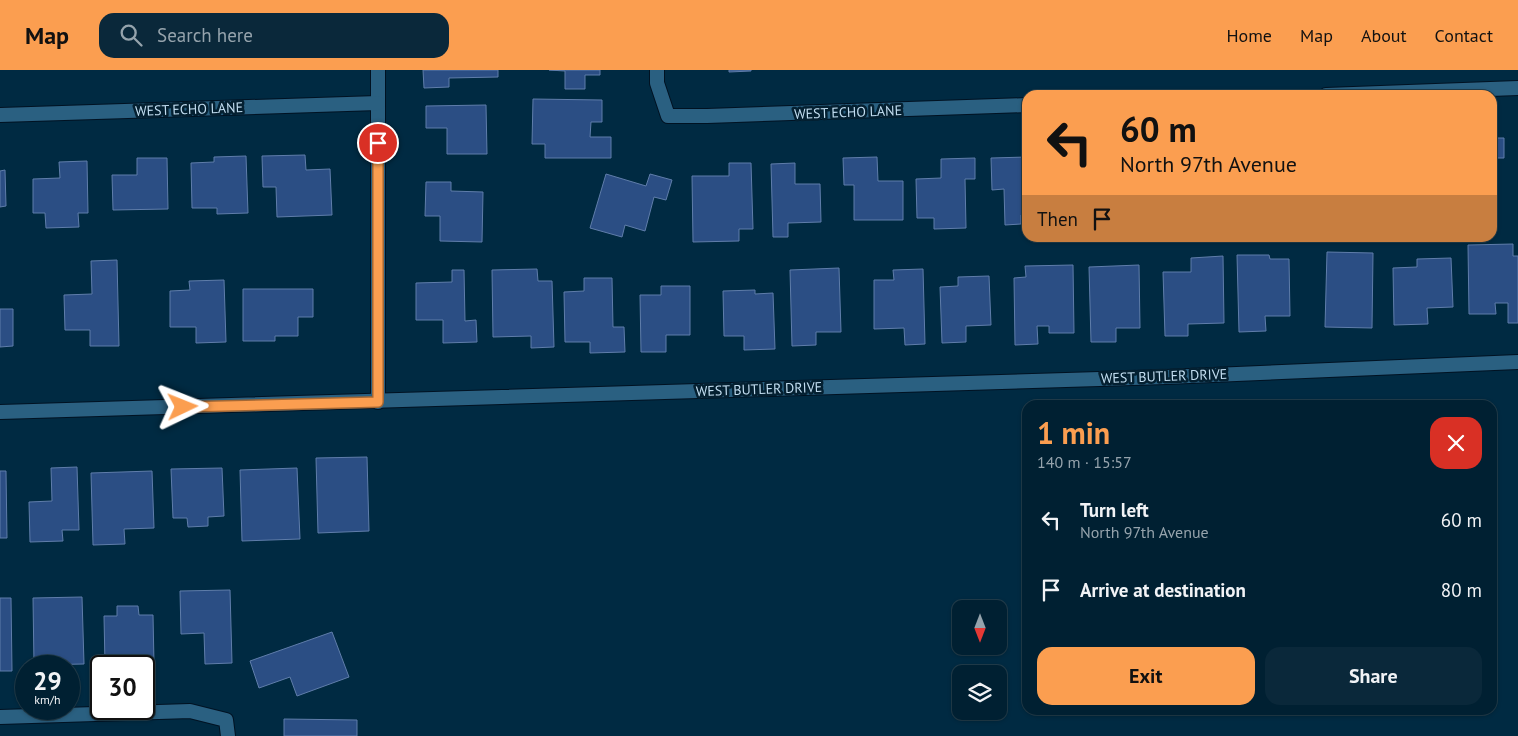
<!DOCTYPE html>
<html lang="en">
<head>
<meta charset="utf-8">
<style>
	:root { --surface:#002032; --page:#0a283a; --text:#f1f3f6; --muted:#95a3ac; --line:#223e4d; --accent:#fb9e50 }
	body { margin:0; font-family:"PT Sans",sans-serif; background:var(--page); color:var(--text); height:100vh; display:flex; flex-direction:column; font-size:19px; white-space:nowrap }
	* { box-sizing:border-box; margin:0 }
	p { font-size:16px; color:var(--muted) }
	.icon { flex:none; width:28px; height:28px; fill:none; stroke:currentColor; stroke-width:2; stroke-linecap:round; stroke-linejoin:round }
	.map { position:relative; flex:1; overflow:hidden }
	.panel { position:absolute; left:1022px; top:330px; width:475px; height:315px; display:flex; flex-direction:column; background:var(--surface); border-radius:15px; box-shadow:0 1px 4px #0004,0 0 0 1px var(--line) }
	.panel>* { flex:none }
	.hud { position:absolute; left:1022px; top:20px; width:475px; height:152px; border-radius:15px; box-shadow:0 1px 4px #0004,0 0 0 1px var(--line); background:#fb9e50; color:#111; overflow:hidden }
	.needle { width:32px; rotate:180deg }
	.tools { position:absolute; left:952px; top:530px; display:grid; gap:10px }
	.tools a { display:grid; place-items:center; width:55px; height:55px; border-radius:10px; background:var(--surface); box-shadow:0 1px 4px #0004,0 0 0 1px var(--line); font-size:25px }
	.speed { position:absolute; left:15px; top:585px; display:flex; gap:10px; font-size:25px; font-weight:700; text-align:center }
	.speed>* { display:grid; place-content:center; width:65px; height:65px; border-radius:50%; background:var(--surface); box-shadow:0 1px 4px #0004,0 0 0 1px var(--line); line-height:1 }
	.speed small { font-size:12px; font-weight:400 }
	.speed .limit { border:2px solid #111; border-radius:8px; background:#fff; color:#111 }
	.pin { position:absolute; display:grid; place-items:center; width:42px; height:42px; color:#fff; margin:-21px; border:2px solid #fff; border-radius:50%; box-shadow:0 1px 5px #0007 }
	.me { position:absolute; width:55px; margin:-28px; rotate:88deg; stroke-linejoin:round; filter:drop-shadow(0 0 4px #0008) }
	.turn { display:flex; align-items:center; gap:18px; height:105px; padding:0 15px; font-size:22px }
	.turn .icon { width:65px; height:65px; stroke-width:2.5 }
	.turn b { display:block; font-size:35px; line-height:42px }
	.then { display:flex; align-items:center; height:48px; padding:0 15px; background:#0003; gap:10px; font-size:19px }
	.round { display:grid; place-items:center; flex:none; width:52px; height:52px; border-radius:15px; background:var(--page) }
	.overview { display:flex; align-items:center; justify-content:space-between; height:85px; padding:0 15px }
	h1 { font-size:30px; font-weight:700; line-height:38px; color:var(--accent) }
	.primary-button { display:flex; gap:10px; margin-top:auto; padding:10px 15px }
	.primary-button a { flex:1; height:58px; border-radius:15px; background:var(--accent); color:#111; font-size:20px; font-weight:700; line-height:58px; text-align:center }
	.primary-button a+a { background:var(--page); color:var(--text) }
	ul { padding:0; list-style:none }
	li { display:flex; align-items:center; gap:15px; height:70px; padding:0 15px }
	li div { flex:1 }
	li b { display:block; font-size:19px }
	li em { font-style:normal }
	header { display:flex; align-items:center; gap:30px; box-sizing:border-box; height:70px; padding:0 25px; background:var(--accent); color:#111 }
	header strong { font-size:24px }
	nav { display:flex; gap:28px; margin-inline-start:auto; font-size:18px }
	.search { width:350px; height:45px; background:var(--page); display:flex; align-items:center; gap:12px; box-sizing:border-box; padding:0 18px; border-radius:15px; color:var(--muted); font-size:19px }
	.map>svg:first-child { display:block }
	.building { fill:#2b4e84; stroke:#5f7daa }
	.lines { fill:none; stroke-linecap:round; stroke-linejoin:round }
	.minor-casing { stroke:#001222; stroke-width:16 }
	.minor { stroke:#2a6081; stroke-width:14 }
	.route-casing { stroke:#a36734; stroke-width:12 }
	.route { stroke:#fb9e50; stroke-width:9 }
	.labels { text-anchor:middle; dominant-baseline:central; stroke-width:5; stroke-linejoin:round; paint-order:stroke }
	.street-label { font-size:14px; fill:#c2ddf0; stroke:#042031 }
</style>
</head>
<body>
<header>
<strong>Map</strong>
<div class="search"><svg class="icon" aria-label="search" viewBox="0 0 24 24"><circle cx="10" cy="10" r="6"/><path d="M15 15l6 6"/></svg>Search here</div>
<nav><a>Home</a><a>Map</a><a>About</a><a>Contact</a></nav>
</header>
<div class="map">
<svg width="1518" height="666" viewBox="0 0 1518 666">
	<rect width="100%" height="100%" fill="#002a42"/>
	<g class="building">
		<path d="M423 0H498V7L449 8V17L424 18Z"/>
		<path d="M549 0H600V5H585V19H565V1Z"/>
		<path d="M729 0H751V1L729 2Z"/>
		<path d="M533 29 602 30V52H591L590 67H611V88H545V74H532Z"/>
		<path d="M486 35 487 84H447V58H426V36Z"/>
		<path d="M1492 68H1504V88H1495V124H1492Z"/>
		<path d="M305 85 306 100 330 99 332 145 277 147 276 117H263L262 86Z"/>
		<path d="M246 86 248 143 217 144V138H192L191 93 214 92V87Z"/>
		<path d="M877 87 878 111H903V150H854V115H844L843 88Z"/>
		<path d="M1027 87 1028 145H1021V154L1005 155 1004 119 992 120 991 88Z"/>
		<path d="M137 88H167L168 139 113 140 112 105H137Z"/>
		<path d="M975 88V109H965L966 158 934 159V148H917L916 109 941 108V89Z"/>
		<path d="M87 91 88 143H78L79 157 46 158 45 143H33V109L60 108 59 92Z"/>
		<path d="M729 93H751L753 159H739V171L693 172 692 106H729Z"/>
		<path d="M795 93V114H820L821 152 788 153V167H773L771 94Z"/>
		<path d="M5 100 6 136 0 137V101Z"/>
		<path d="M606 104 646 116 650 104 672 110 666 130 654 127 645 161 625 155 622 167 590 158Z"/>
		<path d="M426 112H451V121L483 122 482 172 440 171V146H425Z"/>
		<path d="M1513 174V186H1518V253H1508V233H1495L1496 244H1469L1468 175Z"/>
		<path d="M1327 182 1373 183 1372 258 1325 257Z"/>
		<path d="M1237 185H1269L1270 189H1289L1290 246H1265L1266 261 1239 262Z"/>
		<path d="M1223 186 1224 253 1188 254V266H1165L1163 202H1191V188Z"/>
		<path d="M1451 188 1453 237 1427 238 1428 254 1394 255 1393 198 1417 197V189Z"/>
		<path d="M117 190 119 276H90V260H65L64 225 92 224 91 191Z"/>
		<path d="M1073 195 1074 263H1049V256H1037L1038 274 1015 275 1014 208 1026 207 1025 196Z"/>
		<path d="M1139 195 1140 258H1116V272H1091L1089 197Z"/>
		<path d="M839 198 841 262H816V275L792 276 790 200Z"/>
		<path d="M537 199 538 211H552L554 277 531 278V266L493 267 492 200Z"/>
		<path d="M923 199 925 274 905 275 904 258 874 259V210H894L893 200Z"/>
		<path d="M452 200H464L465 251 476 250 477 272 443 273V250H416V213L452 212Z"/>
		<path d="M989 206 991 255 966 256V272L942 273 940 217 958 216V207Z"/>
		<path d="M584 208H612L613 257H624L625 282 590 283V272H565L564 222 584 221Z"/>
		<path d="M224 210 226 272 196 273V257H170V221L190 220 189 211Z"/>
		<path d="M661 216H690V265H666V282H641L640 225H661Z"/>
		<path d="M243 219H313V247H298V266H275V271H243Z"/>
		<path d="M755 220V224L773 223 775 279 744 280V266H724L723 221Z"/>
		<path d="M0 239H13V276L0 277Z"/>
		<path d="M367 387 369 461 318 463 316 388Z"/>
		<path d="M77 397 79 460H62L63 471 30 472 29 432 52 431 51 398Z"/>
		<path d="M222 398 224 446 208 447V456L188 457 187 448H173L171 399Z"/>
		<path d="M297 398 300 469 242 471 240 400Z"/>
		<path d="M0 401H6L7 468H0Z"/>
		<path d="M152 401 154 458 124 459 125 474 93 475 91 403Z"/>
		<path d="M230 520 232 593 205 594 204 563 181 564 180 521Z"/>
		<path d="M82 527 84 594 34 595 33 528Z"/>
		<path d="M0 528H11L12 601H0Z"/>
		<path d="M117 536H138L139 545H153L154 594 105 595 104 546H117Z"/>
		<path d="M332 562 349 607 297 626 290 607 259 618 250 591Z"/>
		<path d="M284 649 357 650V666H284Z"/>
	</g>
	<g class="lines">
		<defs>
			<g id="minor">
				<path d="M378 0V332"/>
				<path d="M657 0V13L668 46H707L1028 35"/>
				<path d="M1326 25 1518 18"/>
				<path d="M0 45 378 33"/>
				<path d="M0 342 1166 307 1518 292"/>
				<path d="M0 647 190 641 226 650 228 666"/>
			</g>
		</defs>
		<use href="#minor" class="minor-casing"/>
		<use href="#minor" class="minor"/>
	</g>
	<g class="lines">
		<defs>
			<path id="route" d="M183 337 378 332V73"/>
		</defs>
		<use href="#route" class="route-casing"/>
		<use href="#route" class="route"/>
	</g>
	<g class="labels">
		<g class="street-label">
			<text transform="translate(189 39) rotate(-2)">WEST ECHO LANE</text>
			<text transform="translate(848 42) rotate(-2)">WEST ECHO LANE</text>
			<text transform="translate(1164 306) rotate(-2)">WEST BUTLER DRIVE</text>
			<text transform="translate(759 319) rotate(-2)">WEST BUTLER DRIVE</text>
		</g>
	</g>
</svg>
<div class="tools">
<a><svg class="needle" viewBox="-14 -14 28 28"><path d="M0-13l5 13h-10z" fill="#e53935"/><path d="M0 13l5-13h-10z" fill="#95a3ac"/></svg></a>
<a><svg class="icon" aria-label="layers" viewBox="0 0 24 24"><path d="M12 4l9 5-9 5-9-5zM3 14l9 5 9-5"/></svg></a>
</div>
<div class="speed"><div>29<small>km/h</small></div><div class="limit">30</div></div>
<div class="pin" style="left:378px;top:73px;background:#d93025"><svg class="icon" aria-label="arrive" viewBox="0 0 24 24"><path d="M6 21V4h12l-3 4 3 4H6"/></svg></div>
<svg class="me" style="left:183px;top:337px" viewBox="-20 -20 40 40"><path d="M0-17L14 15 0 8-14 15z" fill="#fb9e50" stroke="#fff" stroke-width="4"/></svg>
<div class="hud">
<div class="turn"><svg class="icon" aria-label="left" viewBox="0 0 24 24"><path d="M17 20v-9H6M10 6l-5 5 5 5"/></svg><div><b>60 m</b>North 97th Avenue</div></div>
<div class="then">Then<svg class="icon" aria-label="arrive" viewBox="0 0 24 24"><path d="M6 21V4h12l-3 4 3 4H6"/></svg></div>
</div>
<section class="panel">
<div class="overview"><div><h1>1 min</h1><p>140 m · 15:57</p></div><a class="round" style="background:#d93025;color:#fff"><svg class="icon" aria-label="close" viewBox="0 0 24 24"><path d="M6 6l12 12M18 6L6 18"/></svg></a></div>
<ul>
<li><svg class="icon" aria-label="left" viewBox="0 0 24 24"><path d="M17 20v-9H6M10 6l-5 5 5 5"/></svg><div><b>Turn left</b><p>North 97th Avenue</p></div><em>60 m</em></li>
<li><svg class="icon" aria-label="arrive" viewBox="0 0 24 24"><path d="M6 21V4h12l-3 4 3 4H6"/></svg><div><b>Arrive at destination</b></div><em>80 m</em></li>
</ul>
<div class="primary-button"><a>Exit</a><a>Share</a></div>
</section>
</div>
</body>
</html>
